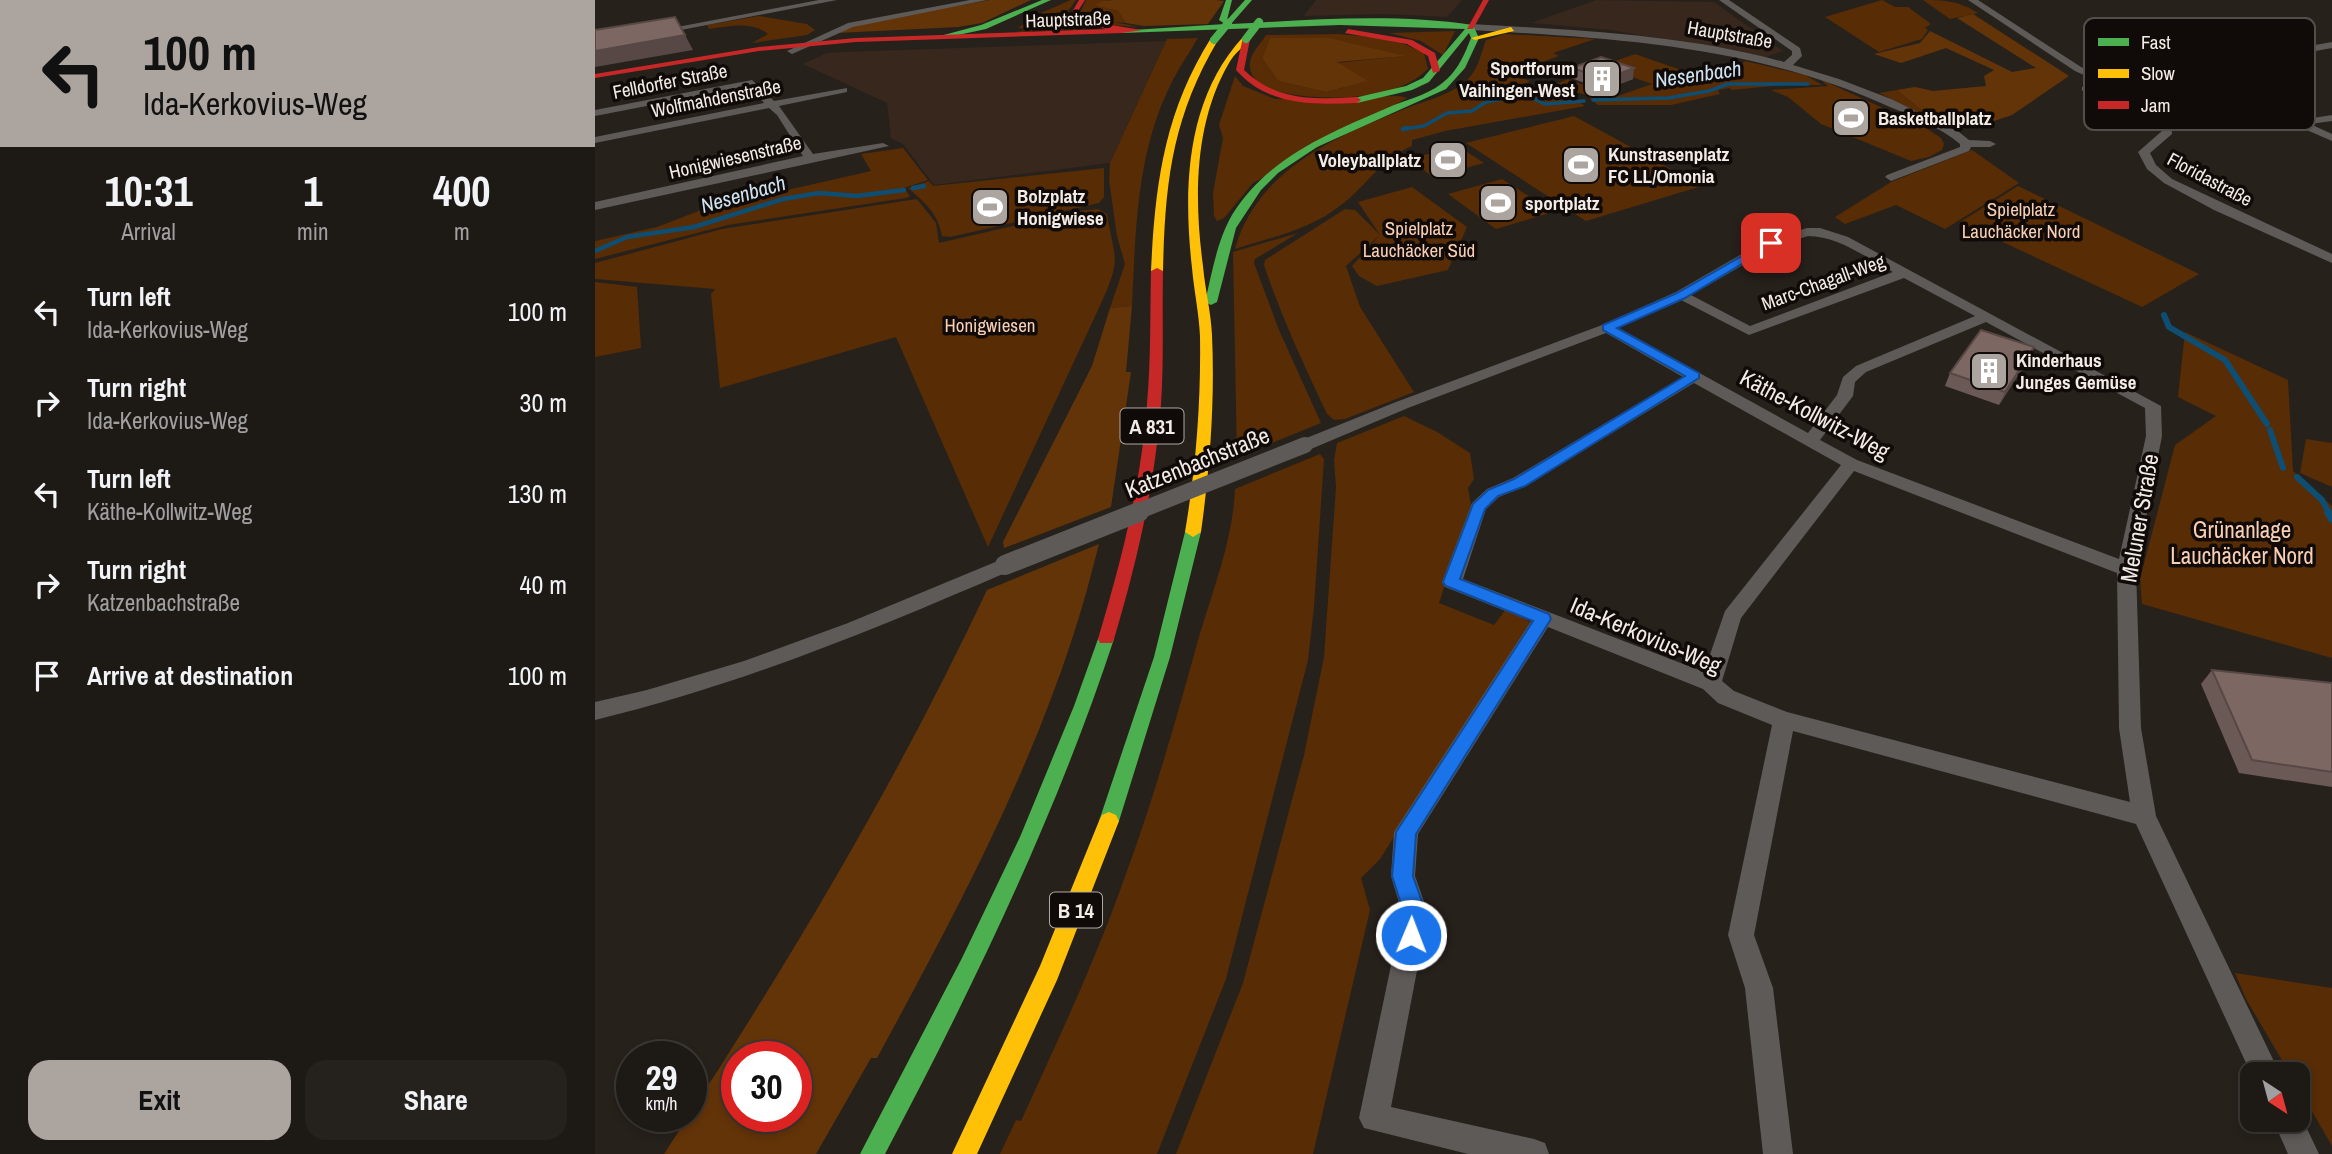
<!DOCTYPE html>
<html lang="en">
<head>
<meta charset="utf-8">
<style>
	:root { --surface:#1d1915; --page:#25221e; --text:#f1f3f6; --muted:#a0a0a0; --line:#3b3834; --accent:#aca49f }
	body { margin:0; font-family:"Archivo Narrow",sans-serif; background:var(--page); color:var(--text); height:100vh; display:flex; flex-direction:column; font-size:26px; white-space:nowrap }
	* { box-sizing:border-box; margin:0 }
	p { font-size:23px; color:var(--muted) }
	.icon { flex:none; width:38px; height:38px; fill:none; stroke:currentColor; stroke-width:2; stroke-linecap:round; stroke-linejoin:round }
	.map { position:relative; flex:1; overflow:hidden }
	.details { display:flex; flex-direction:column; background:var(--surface); width:595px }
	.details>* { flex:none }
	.top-card { background:#aca49f; color:#111; overflow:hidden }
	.needle { width:46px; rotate:144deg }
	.buttons { position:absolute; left:1645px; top:1062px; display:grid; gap:14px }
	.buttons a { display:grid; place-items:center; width:70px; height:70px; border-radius:14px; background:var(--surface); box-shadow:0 4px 10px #0003,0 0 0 2px var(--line); font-size:35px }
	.speed { position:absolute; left:21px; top:1041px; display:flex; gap:14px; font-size:35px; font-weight:700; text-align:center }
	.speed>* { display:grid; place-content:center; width:91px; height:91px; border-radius:50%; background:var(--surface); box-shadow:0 4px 10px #0003,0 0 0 2px var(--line); line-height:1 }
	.speed small { font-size:18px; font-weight:400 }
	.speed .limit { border:10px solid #d22; background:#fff; color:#111 }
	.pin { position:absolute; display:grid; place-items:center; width:60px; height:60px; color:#fff; margin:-30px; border-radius:14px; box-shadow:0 4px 10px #0006 }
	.me { position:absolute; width:77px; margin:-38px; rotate:1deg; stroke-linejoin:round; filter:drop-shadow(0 0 5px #0008) }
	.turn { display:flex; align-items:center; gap:24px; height:147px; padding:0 28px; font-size:32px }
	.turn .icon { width:91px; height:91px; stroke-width:2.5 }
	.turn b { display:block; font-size:49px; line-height:60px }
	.eta { display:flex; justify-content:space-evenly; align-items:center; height:119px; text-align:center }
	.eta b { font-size:42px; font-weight:700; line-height:49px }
	.cta { display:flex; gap:14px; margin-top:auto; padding:14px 28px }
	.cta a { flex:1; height:80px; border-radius:21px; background:var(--accent); color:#111; font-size:28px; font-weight:700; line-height:80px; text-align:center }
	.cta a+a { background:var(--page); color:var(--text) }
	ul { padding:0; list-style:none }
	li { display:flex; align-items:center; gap:21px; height:91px; padding:0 28px }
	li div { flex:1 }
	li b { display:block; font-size:26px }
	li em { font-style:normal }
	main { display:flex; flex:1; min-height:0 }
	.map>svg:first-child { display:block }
	.built { fill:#37271c }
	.green { fill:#582c04; fill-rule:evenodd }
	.forest { fill:#643409; fill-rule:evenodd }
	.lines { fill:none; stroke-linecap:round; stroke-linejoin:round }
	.stream-far3 { stroke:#0e4e73; stroke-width:3.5 }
	.stream-far2 { stroke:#0e4e73; stroke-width:4.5 }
	.stream-far1 { stroke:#0e4e73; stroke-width:6 }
	.stream { stroke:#0e4e73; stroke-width:8 }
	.street { fill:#5d5a58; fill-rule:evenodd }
	.fast { fill:#4caf50; fill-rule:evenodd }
	.slow { fill:#ffc107; fill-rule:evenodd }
	.jam { fill:#c62828; fill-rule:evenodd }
	.street-bridge-far1 { stroke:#5d5a58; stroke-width:16 }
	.street-bridge { stroke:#5d5a58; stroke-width:20 }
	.fast-bridge { stroke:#4caf50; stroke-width:8 }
	.wall { fill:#6b5955 }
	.shaded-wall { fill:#574845 }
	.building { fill:#7c6763; stroke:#574845; stroke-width:2 }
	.route { fill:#1a73e8; stroke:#114b97; stroke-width:2 }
	.labels { text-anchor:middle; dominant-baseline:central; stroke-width:7; stroke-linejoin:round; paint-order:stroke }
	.far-street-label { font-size:19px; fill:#f3ebe6; stroke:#100b08 }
	.far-poi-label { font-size:19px; font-weight:bold; fill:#f3ebe6; stroke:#100b08; text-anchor:start }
	.far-park-label { font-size:19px; fill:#f8cfb4; stroke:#100b08 }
	.far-water-label { font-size:21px; font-style:italic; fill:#cee2f1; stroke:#100b08 }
	.shield { fill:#100b08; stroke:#afa8a3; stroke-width:2 }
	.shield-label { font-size:21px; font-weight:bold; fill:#f3ebe6 }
	.street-label { font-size:23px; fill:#f3ebe6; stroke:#100b08 }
	.park-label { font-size:23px; fill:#f8cfb4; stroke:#100b08 }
	.key { fill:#100b08; stroke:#544e4b; stroke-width:2 }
	.key-label { font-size:19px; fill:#f3ebe6 }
</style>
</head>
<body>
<main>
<section class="details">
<div class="top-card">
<div class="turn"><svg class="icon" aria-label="left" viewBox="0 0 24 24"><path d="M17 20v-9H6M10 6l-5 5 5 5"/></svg><div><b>100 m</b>Ida-Kerkovius-Weg</div></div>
</div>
<div class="eta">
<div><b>10:31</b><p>Arrival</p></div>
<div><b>1</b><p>min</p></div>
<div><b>400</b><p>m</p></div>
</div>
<ul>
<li><svg class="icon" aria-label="left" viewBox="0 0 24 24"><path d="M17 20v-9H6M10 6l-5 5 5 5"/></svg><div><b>Turn left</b><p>Ida-Kerkovius-Weg</p></div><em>100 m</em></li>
<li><svg class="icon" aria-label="right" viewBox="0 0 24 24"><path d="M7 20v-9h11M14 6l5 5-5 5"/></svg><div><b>Turn right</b><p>Ida-Kerkovius-Weg</p></div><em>30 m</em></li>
<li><svg class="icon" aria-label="left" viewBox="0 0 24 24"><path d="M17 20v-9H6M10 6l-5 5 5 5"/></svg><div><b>Turn left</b><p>Käthe-Kollwitz-Weg</p></div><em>130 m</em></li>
<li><svg class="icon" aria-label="right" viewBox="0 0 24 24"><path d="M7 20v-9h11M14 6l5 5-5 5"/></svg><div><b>Turn right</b><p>Katzenbachstraße</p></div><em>40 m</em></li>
<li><svg class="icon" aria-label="arrive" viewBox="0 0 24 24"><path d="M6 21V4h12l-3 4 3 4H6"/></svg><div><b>Arrive at destination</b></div><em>100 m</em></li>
</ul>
<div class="cta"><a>Exit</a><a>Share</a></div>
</section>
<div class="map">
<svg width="1737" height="1154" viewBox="0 0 1737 1154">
	<rect width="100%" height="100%" fill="#27211c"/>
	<g class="built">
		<path d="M721 0H867L852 17 789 14 709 16Z"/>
		<path d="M1001 0 1119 2 1188 51 1171 57 1015 30 936 23Z"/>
		<path d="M571 41 515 163 339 185 308 144 296 138 292 103 208 64 232 53 246 52Z"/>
	</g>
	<g class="green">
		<path d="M476 0H481L473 11 487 23 470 28 490 24 508 28 419 32 438 29 423 28 441 15Z"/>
		<path d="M491 0H520L507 1 500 5 523 11 531 23 519 22 544 27 514 25 485 13Z"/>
		<path d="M1287 0 1300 7H1313L1336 24 1330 28 1333 30 1327 39 1284 52 1230 17Z"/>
		<path d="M1328 0C1349 0 1364 1 1383 13L1355 19Z"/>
		<path d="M164 16 212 24 220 30 212 35 157 43 173 34C157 21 134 26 114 29L112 25Z"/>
		<path d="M860 31 848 55 826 41 794 33Z"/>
		<path d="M744 34 798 39 829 53 833 69C818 84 795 92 775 95 750 99 659 102 655 68 653 55 665 45 671 35ZM675 38H735L808 56 741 63 772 81 731 92 683 81 667 58Z"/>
		<path d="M910 34 1000 39 958 53 964 56 915 74 935 81 928 85C949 86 973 93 990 106L850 131 817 140V146C784 160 773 185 746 205 715 230 677 237 640 249 662 169 742 136 812 108 832 100 859 94 874 78 884 67 886 53 891 40Z"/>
		<path d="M603 38C598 45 596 51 590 59 542 134 541 220 537 306L515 308 530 264 522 236 514 180 515 163 572 39Z"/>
		<path d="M1040 54 1112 79 1138 71 1150 61 1210 75 1227 85H1187L1137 90 1134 88 1123 90 1125 94 1076 105H1003L991 95 959 85 973 79 1020 97 1057 84 1006 66Z"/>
		<path d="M640 76 648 86 680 99 805 96 812 98 658 183 629 218 622 221 619 216 618 193 628 138 624 125Z"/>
		<path d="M1225 79 1331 128 1346 138 1349 144 1347 150 1334 157 1316 161 1226 124 1193 97 1176 90 1233 86Z"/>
		<path d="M1302 90 1330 113 1393 123C1356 137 1317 108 1284 93Z"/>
		<path d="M979 116 1107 186 991 221 871 143Z"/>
		<path d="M863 146 889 163 838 177 814 159Z"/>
		<path d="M308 148 333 180 309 188 315 196 311 198 133 225 0 259V241L62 227 109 209 276 171 266 154Z"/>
		<path d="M1377 150 1424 183 1350 229 1301 205 1250 224 1240 217 1296 182Z"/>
		<path d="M509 168V197L504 203 355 237 347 236C343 213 330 203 313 188L334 181 338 186Z"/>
		<path d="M907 179 958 212 901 229 853 194Z"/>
		<path d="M1423 186 1604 274 1547 307 1365 222Z"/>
		<path d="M817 187 872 227 853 270 782 286 764 276 757 266 784 236 751 266 765 307 819 392 750 419 739 420 732 414C709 365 686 316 669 265L670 260 750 209 760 210 785 235 763 202Z"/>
		<path d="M322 199 341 223 344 243 482 211 503 209 512 214C519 258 527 256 508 299L393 547 301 337 125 388 116 294 120 289 0 279V263L127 229Z"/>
		<path d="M703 233 660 259 659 263 684 330 726 423 642 457 638 252Z"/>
		<path d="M0 282 42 287 46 348 0 357Z"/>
		<path d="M1590 332 1693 380 1698 471 1737 506V658L1547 604 1545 579 1580 445 1621 416 1583 397Z"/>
		<path d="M809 416 842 432 875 453 879 479 873 488 876 505 844 603 899 625 911 609 935 622 785 859 766 878 775 910 718 1154H581L648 983 709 755 729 657 741 487 739 460 742 443Z"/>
		<path d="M1711 439 1737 443V487L1705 473Z"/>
		<path d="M725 454 729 459 719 607 713 660 631 979 562 1154H405L421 1120 426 1121C462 1042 499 964 528 882 557 804 580 724 602 644 616 595 638 541 640 489Z"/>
		<path d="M1640 973 1737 988V1146L1703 1087V1074H1695L1651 999Z"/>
	</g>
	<g class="forest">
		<path d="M395 0H436L387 23 363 27 242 33 271 22Z"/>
		<path d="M520 0H621L629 1 613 24 549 26 531 23 523 11 499 5 507 1Z"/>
		<path d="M1378 14 1474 76 1417 115 1393 123 1330 113 1302 90 1320 87 1338 91 1391 86 1389 76 1399 70 1351 48 1306 63 1279 54 1325 43 1335 31 1417 72 1441 68 1362 18Z"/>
		<path d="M675 38H735L811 56 742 62 773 81 731 92 683 81 667 58Z"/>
		<path d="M537 306 531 372H536L516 507 409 548 408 542 497 366 515 308Z"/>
		<path d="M504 544C496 575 488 606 478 636 430 784 356 922 282 1058H276L221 1154H69L93 1117 96 1116V1112C205 944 307 771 392 590ZM142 1057H201V1116H142Z"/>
	</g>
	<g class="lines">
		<g class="stream-far3">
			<path d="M998 100 1073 98 1114 91 1133 84H1213"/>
			<path d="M808 129 829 126 852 113 877 111 891 102 924 96H933L950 104 989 101"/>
		</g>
		<g class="stream-far2">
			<path d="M808 129 813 128"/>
			<path d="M318 188 329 186"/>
			<path d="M0 251 32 237 99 227 188 199 224 193 262 196 309 190"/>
		</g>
		<g class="stream-far1">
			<path d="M1569 315 1574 327 1630 360 1672 424"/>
			<path d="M1675 430 1688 468"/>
			<path d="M1702 477 1727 500 1734 513"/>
		</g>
		<path class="stream" d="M1733 512 1737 519"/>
		<g class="street">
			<path d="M224 0H242L60 35 56 32Z"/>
			<path d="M375 0H392L258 27 197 54 192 51 253 23Z"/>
			<path d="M1124 0H1134L1205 48 1207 56 1198 65 1244 79 1296 99 1364 132 1374 140 1395 141 1401 144 1395 147H1376L1374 151 1296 181 1290 177 1292 175 1365 147V144C1345 127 1319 117 1295 107 1163 46 1018 38 875 30L871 27 875 24C980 30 1088 34 1189 62L1197 55V51Z"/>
			<path d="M1373 0H1383L1486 67 1510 77 1524 71 1563 70 1599 74 1705 120 1737 115V121L1715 124 1737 134V141L1597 80 1563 76 1526 77 1517 81 1576 122 1577 134 1555 153 1561 165 1577 179 1737 254V263L1619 210 1569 183 1552 169 1543 152 1567 131 1566 123 1509 84 1487 91V87L1502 81 1480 71Z"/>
			<path d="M1737 42V48L1681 58 1592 67 1587 64 1592 61 1681 52Z"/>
			<path d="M157 80 179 101 252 88V92L184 106 218 154 288 143 294 146 0 210V202L208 156 182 115 174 108 0 143V137L169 103 155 86 0 116V110Z"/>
			<path d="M1212 228H1225L1253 237 1566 406 1567 436 1541 569 1546 728 1561 816 1685 1074 1657 1076 1541 824 1198 731 1159 935 1178 988 1198 1154H1168L1150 988 1133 935 1177 725 1123 703 1108 689 953 627 823 834 820 876 833 913 796 1107 939 1139 950 1143 954 1154H873L769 1128 764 1118 807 913 796 876 799 832 936 621 850 587 847 582 877 503 892 489 918 478 1088 377 1011 333 813 408 716 449H704L702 445 704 441 801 402 1007 325 1081 292 1171 240ZM1213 236C1243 236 1272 258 1298 272L1155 326 1096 295 1181 246ZM1309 278 1380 316 1261 366 1248 377 1242 395 1213 433 1023 328 1086 300 1154 335ZM1391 322 1550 408 1551 436 1524 559 1262 460 1225 440 1258 396 1260 382 1271 372ZM1099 383 1246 465 1130 611 1109 672 868 579 891 509 904 497 930 486ZM1259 471 1522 573 1524 728 1535 802 1192 712 1139 691 1127 681 1146 618Z"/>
			<path d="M410 558 417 560 420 565 417 570C281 629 145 685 0 720V702L52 690 149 661 253 623Z"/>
			<path d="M1703 1110 1724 1154H1693L1678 1120H1703Z"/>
		</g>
		<g class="fast">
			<path d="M447 0H456L391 29 349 38 345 36 386 25Z"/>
			<path d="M631 0H637L632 20 650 0H657L636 24C715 20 799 13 878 25L884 38 870 68 851 89 722 147 683 173 666 190 641 228 622 302 616 305 610 302C617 273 622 241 637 215 673 156 739 131 799 105 817 98 838 93 852 79 864 68 870 53 876 38L874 33 834 82 817 90 762 103 758 100 759 98 811 86 828 78 870 29 745 25 527 33 523 31 630 24 624 20Z"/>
			<path d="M598 527 606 532 575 657 524 821 521 827 514 830 507 827 504 821 559 657 590 532Z"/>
			<path d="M511 633 517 635 519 639C460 818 378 987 290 1154H265L367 958 425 837 479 706 503 639 505 635Z"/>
		</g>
		<g class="slow">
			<path d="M916 27 919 31 880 40 876 38Z"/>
			<path d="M648 37 655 39C648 47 639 54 634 63 599 123 599 199 608 266 610 289 616 312 617 335 620 401 615 467 606 532L598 537 590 532C601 467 606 402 605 336 604 313 599 291 597 268 588 188 591 99 648 37Z"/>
			<path d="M616 38 623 40C577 118 570 182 568 271L562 274 556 271C560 185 569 113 616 38Z"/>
			<path d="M514 812 521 815 524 821 462 980 382 1154H357L445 966 504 821 507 815Z"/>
		</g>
		<g class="jam">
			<path d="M484 0H490L483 11 503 23 547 30 527 33 261 42 164 51 0 78V74L164 47 261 38 511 29 490 23 477 12Z"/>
			<path d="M888 0H894L878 29H872Z"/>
			<path d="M753 29 817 40 840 53 845 71 838 73 833 56 812 44 750 33Z"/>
			<path d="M648 37 655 39 649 70C681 101 720 100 762 97L766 100 762 103C717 105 673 106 641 70Z"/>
			<path d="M562 268 568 271C567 315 569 360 566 404 560 484 542 562 519 639L517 643H505L503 639C526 562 546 485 552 404 556 360 555 315 556 271Z"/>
		</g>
		<path class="street-bridge-far1" d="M539 513 710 445"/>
		<path class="street-bridge" d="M410 565 544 512"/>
		<g class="fast-bridge">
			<path d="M651 39 664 22"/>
			<path d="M619 40 633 23"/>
		</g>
	</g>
	<g class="wall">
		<path d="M977 68 1038 79 1009 90 976 78Z"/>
		<path d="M1439 347 1433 360 1404 405 1350 386 1355 373Z"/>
		<path d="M1617 670 1737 683V787L1644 773 1606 684Z"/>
	</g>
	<g class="shaded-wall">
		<path d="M90 35 98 50 0 67V51Z"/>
		<path d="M1039 68 1038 79 1009 90 1010 79Z"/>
		<path d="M1439 347 1433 360 1404 405 1410 392Z"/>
	</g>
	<g class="building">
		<path d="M80 17 90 35 0 51V30Z"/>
		<path d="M1006 57 1039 68 1010 79 977 68Z"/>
		<path d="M1386 330 1439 347 1410 392 1355 373Z"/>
		<path d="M1617 670 1737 683V772L1657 760Z"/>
	</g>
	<path class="route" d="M1173 241 1182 243 1090 298 1022 328 1104 373V378L930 486 903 496 890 509 865 579 954 614 956 619 821 834 818 876 831 913 823 942 816 945 808 942 805 935 809 913 797 876 801 832 938 621 851 586 848 582 878 504 893 490 919 479 1090 376 1008 330V325L1082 293Z"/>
	<defs>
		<symbol id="building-square" viewBox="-11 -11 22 22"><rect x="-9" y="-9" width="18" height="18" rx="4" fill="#aca49f" stroke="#100b08"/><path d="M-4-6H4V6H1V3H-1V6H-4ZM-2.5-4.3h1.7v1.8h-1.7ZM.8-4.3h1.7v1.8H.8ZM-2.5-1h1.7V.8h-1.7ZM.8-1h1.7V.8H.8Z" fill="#fff"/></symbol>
		<symbol id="stadium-square" viewBox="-11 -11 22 22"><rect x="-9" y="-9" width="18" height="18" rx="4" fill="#aca49f" stroke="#100b08"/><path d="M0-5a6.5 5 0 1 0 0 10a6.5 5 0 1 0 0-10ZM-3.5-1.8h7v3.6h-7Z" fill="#fff"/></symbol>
	</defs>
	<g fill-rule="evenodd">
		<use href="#building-square" x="985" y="57" width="44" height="44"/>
		<use href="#stadium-square" x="1234" y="96" width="44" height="44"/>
		<use href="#stadium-square" x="831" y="138" width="44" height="44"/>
		<use href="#stadium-square" x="964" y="143" width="44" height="44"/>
		<use href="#stadium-square" x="881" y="181" width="44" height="44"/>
		<use href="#stadium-square" x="373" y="185" width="44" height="44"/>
		<use href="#building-square" x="1372" y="349" width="44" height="44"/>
	</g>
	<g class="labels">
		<g class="far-street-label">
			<text transform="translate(473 19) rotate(-2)">Hauptstraße</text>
			<text transform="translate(1135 34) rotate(10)">Hauptstraße</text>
			<text transform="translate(75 81) rotate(-11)">Felldorfer Straße</text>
			<text transform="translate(121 98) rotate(-11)">Wolfmahdenstraße</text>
			<text transform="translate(140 157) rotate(-13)">Honigwiesenstraße</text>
			<text transform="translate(1615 179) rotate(28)">Floridastraße</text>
			<text transform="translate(1228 282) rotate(-20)">Marc-Chagall-Weg</text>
		</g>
		<g class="far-poi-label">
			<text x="980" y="68" text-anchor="end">Sportforum<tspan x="980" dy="22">Vaihingen-West</tspan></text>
			<text x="1283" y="118">Basketballplatz</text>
			<text x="1013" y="154">Kunstrasenplatz<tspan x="1013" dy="22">FC LL/Omonia</tspan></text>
			<text x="826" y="160" text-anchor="end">Voleyballplatz</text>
			<text x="422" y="196">Bolzplatz<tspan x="422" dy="22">Honigwiese</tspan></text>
			<text x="930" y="203">sportplatz</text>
			<text x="1421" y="360">Kinderhaus<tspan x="1421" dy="22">Junges Gemüse</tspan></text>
		</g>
		<g class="far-park-label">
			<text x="1426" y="209">Spielplatz<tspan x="1426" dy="22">Lauchäcker Nord</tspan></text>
			<text x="824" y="228">Spielplatz<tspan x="824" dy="22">Lauchäcker Süd</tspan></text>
			<text x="395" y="325">Honigwiesen</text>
		</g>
		<g class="far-water-label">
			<text transform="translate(1103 74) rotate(-8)">Nesenbach</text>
			<text transform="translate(148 194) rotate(-16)">Nesenbach</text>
		</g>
		<g class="shield">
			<rect x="525.5" y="408.5" width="63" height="35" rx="5"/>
			<rect x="455" y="892.5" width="52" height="35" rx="5"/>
		</g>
		<g class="shield-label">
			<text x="557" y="426">A 831</text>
			<text x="481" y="910">B 14</text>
		</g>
		<g class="street-label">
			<text transform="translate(1220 414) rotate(28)">Käthe-Kollwitz-Weg</text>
			<text transform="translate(602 462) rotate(-22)">Katzenbachstraße</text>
			<text transform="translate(1544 518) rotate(-80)">Meluner Straße</text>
			<text transform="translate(1051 635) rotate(23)">Ida-Kerkovius-Weg</text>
		</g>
		<g class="park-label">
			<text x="1647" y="529">Grünanlage<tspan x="1647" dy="26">Lauchäcker Nord</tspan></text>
		</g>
	</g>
	<rect x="1489" y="18" width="231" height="112" rx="10" class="key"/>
	<rect x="1503" y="38" width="31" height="8" fill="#4caf50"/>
	<rect x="1503" y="69" width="31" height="9" fill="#ffc107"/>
	<rect x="1503" y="101" width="31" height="8" fill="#c62828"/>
	<g class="key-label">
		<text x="1546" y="49">Fast</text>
		<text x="1546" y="80">Slow</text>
		<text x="1546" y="112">Jam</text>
	</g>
</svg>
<div class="buttons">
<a><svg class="needle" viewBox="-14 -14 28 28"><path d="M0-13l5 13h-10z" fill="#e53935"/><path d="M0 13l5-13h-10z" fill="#a0a0a0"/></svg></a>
</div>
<div class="speed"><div>29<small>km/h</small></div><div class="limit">30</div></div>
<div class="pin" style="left:1176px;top:243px;background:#d93025"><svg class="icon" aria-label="arrive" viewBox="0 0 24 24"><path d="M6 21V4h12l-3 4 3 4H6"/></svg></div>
<svg class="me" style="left:816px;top:935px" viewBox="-20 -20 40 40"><circle r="17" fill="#1a73e8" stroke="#fff" stroke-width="3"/><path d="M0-11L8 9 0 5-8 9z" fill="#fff"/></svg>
</div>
</main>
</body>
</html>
